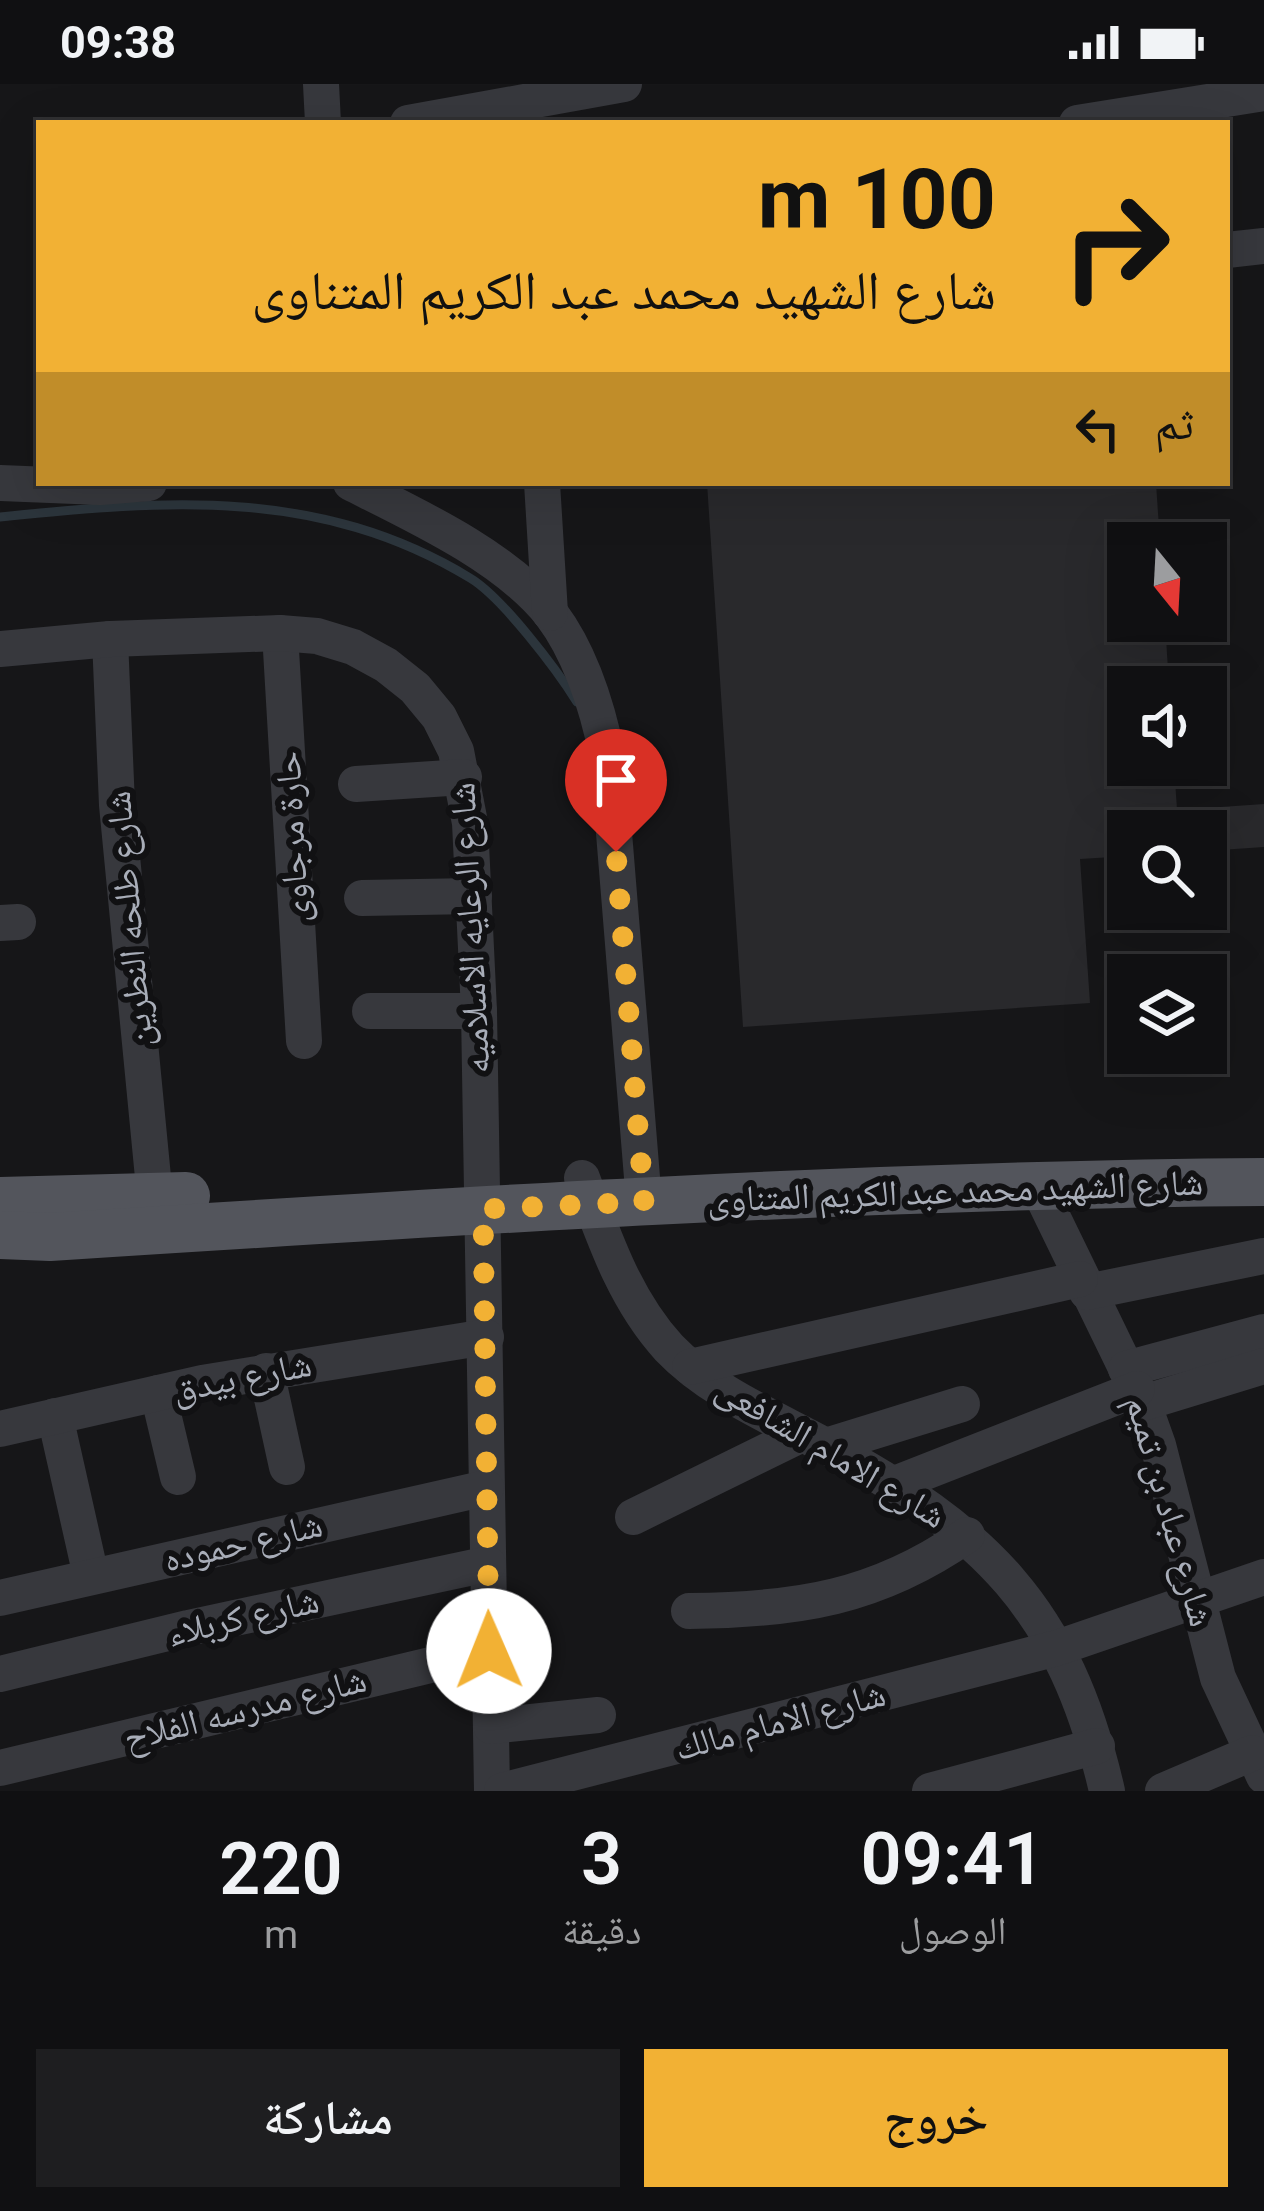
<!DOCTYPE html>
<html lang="ar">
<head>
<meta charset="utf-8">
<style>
	:root { --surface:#101012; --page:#1e1e20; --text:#f1f3f6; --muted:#9c9d9f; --line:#303032; --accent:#f2b134 }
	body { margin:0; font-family:Roboto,"Noto Naskh Arabic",sans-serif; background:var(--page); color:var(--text); direction:rtl; height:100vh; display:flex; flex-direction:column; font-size:45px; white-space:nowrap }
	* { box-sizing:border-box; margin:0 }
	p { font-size:39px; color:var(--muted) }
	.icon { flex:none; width:66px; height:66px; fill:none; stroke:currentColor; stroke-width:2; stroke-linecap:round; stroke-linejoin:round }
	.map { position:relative; height:1707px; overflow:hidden; direction:ltr }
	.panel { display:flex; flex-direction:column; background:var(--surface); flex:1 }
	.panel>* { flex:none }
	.hud { position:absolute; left:36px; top:36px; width:1194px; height:366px; border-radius:0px; box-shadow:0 12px 48px #0002,0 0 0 3px var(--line); direction:rtl; background:#f2b134; color:#111; overflow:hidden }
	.needle { width:78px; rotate:162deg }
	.controls { position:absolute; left:1107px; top:438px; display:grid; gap:24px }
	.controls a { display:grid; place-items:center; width:120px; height:120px; border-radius:0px; background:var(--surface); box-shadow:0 12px 48px #0002,0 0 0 3px var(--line); font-size:60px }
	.pin { position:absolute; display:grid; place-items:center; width:102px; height:102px; color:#fff; margin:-123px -51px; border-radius:50% 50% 50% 0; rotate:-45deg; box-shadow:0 0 12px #0007 }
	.pin .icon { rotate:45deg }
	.me { position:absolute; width:132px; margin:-66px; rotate:359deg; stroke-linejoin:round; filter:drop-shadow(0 0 9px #0008) }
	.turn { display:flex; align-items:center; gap:42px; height:252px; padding:0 36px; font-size:54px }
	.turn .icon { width:156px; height:156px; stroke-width:2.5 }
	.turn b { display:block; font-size:84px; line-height:102px }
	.then { display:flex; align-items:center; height:114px; padding:0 36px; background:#0003; gap:24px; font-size:45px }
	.eta { display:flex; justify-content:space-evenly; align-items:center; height:204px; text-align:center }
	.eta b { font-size:72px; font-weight:600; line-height:84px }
	.cta { display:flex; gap:24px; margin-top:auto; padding:24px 36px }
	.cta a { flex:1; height:138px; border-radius:0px; background:var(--accent); color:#111; font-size:48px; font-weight:600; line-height:138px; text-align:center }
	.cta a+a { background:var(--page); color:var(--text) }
	.status { display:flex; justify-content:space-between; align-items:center; height:84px; padding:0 60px; background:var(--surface); direction:ltr }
	.status svg { height:33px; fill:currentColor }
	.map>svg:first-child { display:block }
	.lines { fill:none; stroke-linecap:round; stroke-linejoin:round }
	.stream { stroke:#2c353c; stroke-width:9 }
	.building { fill:#29292c }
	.minor { stroke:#37383d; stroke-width:36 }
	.major { stroke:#53555c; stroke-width:48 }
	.route { stroke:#f2b134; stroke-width:21; stroke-dasharray:0 37.8 }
	.labels { text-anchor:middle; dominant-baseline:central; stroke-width:12; stroke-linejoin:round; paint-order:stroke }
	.street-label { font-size:36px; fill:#a8adb8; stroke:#111113 }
</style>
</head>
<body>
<div class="status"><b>09:38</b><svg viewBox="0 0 49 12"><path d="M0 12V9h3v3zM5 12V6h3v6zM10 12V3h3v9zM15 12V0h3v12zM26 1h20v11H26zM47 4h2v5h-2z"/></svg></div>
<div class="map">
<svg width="1264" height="1707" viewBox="0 0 1264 1707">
	<rect width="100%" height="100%" fill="#161618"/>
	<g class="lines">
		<path class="stream" d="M0 433C167 416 320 403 470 494 502 513 557 586 577 618"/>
	</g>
	<path class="building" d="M707 399H1156L1160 459H1128V537H1165L1169 603H1128V681H1174L1177 726 1264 720V763L1206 767V747H1128V772L1080 775 1090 919 743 943Z"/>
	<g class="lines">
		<g class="minor">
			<path d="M321 0 323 39"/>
			<path d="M408 39 624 0"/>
			<path d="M1077 39 1264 9"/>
			<path d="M1227 166 1264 162"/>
			<path d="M0 399 100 403 149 399"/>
			<path d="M351 399C415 431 506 473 551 530 582 571 598 625 608 675L644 1118"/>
			<path d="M542 399 550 529"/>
			<path d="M280 549 304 957"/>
			<path d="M110 555 117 721 155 1114"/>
			<path d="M0 565 110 555 280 549 317 552 353 563 386 581 415 604 439 633 456 667 470 739 479 927 492 1707"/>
			<path d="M356 700 464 693"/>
			<path d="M362 814 474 812"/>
			<path d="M0 839 18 838"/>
			<path d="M370 927H479"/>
			<path d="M582 1094C604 1154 625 1216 669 1264 710 1307 772 1333 824 1361 985 1447 1065 1524 1107 1707"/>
			<path d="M1037 1101 1143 1319 1158 1361 1218 1594 1264 1692"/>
			<path d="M1087 1208 1264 1172"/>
			<path d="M690 1283 1080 1195"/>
			<path d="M1126 1285 1264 1248"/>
			<path d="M266 1287 287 1383"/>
			<path d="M158 1309 178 1393"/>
			<path d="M1143 1319 1264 1282"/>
			<path d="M55 1332 91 1492"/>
			<path d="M0 1345 202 1299 486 1253"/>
			<path d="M826 1362 962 1320"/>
			<path d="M892 1401 1137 1305"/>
			<path d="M633 1433 802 1350"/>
			<path d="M0 1514 486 1404"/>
			<path d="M689 1527C797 1526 877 1514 967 1451"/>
			<path d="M0 1590 188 1544 488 1480"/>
			<path d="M491 1642 598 1631"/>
			<path d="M0 1684 489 1567"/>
			<path d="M502 1707 1057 1564 1264 1493"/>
			<path d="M930 1707 1097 1662"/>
			<path d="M1163 1707 1252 1669"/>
		</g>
		<g class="major">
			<path d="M0 1117 186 1112"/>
			<path d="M0 1151 50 1153C454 1127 859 1101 1264 1098"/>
		</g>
	</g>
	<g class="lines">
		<path class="route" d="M489 1567 483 1125 644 1118 616 768"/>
	</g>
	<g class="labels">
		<g class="street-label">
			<text transform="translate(292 753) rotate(-93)">حارة مرجاوى</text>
			<text transform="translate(129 835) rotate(-95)">شارع طلحه النطرين</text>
			<text transform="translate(470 844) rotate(-93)">شارع الرعايه الاسلاميه</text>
			<text transform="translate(955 1107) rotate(-2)">شارع الشهيد محمد عبد الكريم المتناوى</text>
			<text transform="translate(242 1293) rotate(-11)">شارع بيدق</text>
			<text transform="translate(831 1368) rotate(31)">شارع الامام الشافعى</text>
			<text transform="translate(1170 1427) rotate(74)">شارع عباد بن تميم</text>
			<text transform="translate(243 1458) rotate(-13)">شارع حموده</text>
			<text transform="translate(243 1533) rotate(-13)">شارع كربلاء</text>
			<text transform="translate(245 1625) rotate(-14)">شارع مدرسه الفلاح</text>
			<text transform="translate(780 1637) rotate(-15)">شارع الامام مالك</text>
		</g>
	</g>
</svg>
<div class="controls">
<a><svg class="needle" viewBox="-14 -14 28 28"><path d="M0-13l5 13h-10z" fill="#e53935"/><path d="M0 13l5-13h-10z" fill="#9c9d9f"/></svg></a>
<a><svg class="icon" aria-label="sound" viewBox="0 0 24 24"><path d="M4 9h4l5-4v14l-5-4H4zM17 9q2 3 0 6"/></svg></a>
<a><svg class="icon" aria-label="search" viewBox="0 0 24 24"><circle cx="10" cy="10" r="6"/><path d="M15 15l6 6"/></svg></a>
<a><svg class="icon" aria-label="layers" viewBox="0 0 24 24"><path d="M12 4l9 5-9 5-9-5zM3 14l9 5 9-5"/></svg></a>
</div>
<div class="pin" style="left:616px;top:768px;background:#d93025"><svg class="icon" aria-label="arrive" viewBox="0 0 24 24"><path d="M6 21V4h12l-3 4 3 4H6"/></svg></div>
<svg class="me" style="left:489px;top:1567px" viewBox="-20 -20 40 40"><circle r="19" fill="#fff"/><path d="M0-13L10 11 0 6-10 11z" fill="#f2b134"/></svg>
<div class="hud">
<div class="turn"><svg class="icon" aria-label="right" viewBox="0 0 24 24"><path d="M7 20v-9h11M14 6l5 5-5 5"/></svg><div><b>100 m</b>شارع الشهيد محمد عبد الكريم المتناوى</div></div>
<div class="then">ثم<svg class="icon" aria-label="left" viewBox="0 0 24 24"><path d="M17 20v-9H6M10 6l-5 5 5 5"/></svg></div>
</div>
</div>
<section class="panel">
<div class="eta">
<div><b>09:41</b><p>الوصول</p></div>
<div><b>3</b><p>دقيقة</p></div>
<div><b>220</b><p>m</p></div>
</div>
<div class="cta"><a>خروج</a><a>مشاركة</a></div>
</section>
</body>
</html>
